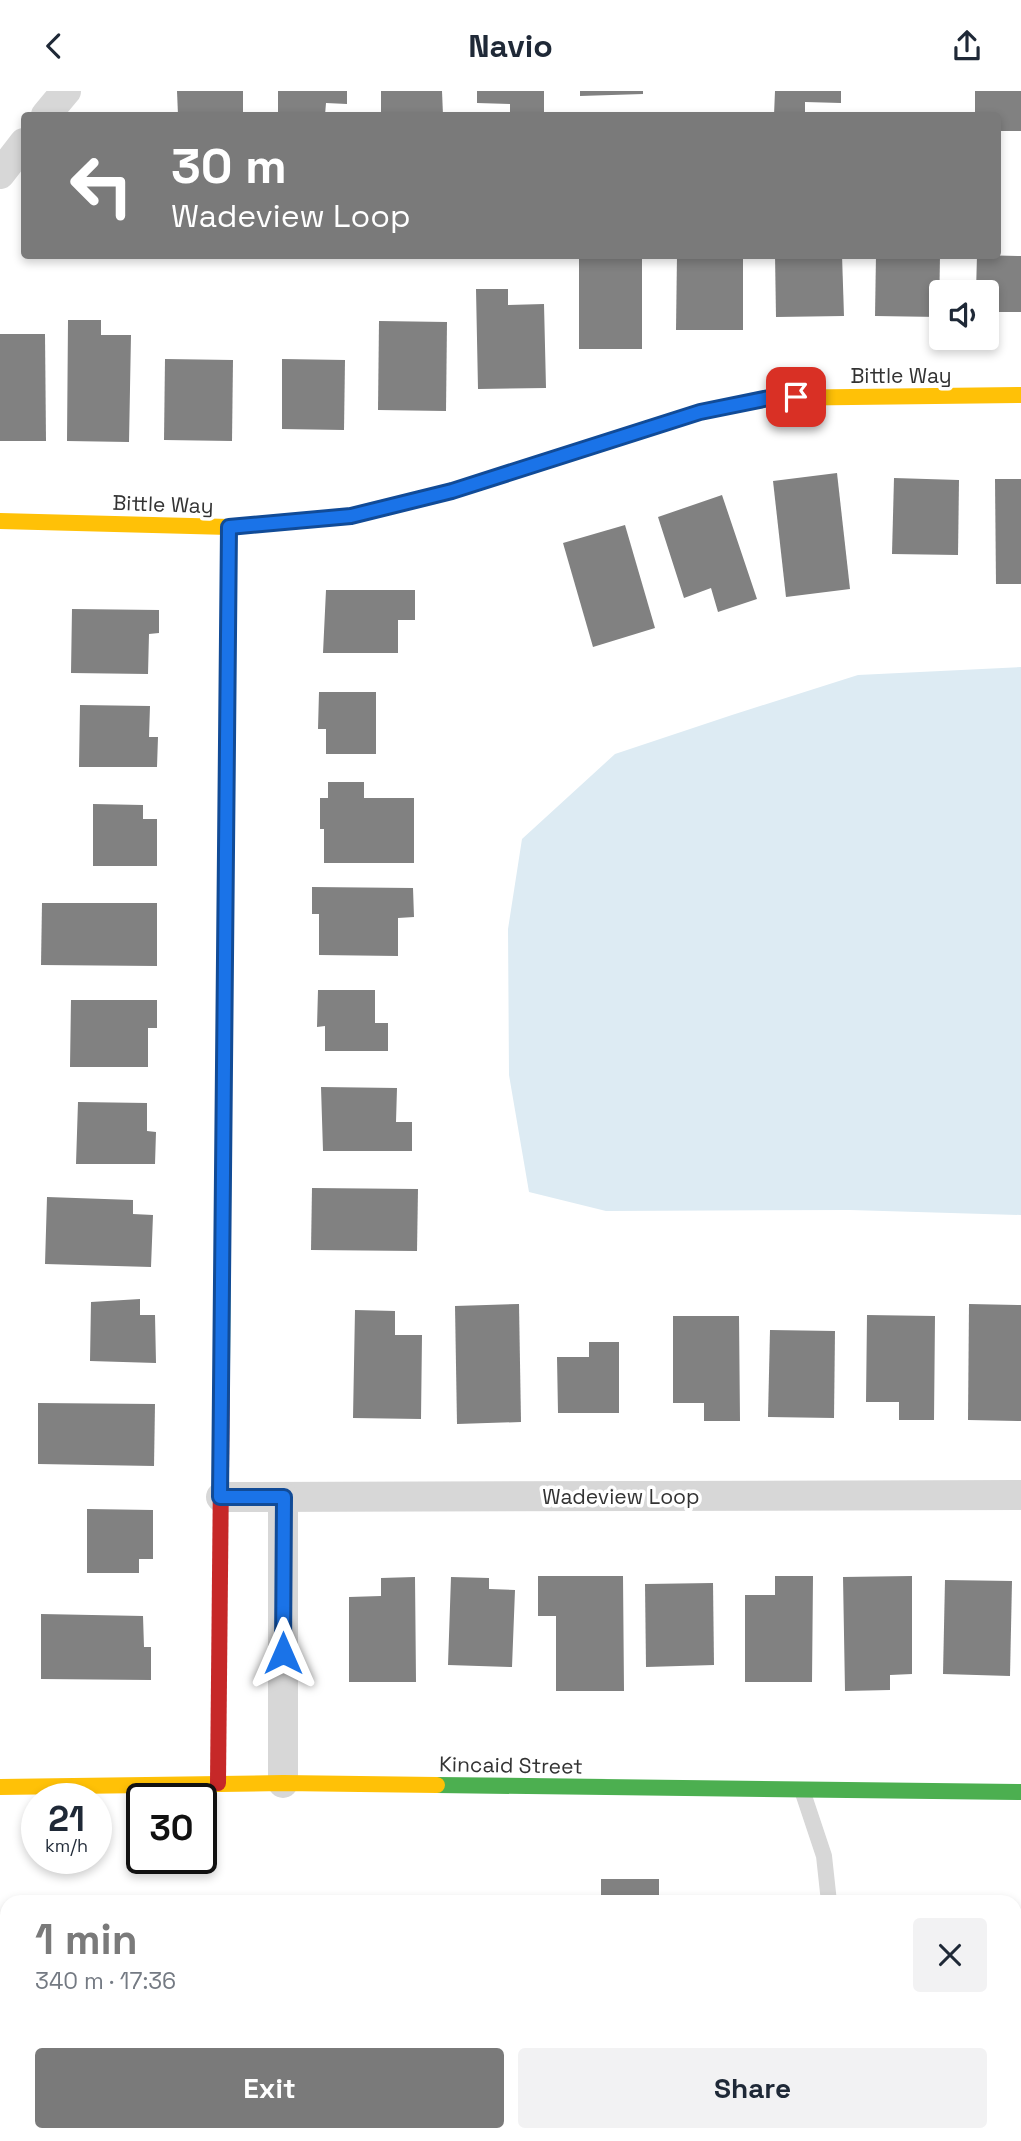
<!DOCTYPE html>
<html lang="en">
<head>
<meta charset="utf-8">
<style>
	:root { --surface:#fff; --page:#f2f2f3; --text:#1f2937; --muted:#747a83; --accent:#7a7a7a }
	body { margin:0; font-family:"Space Grotesk",sans-serif; background:var(--page); color:var(--text); height:100vh; display:flex; flex-direction:column; font-size:26px; white-space:nowrap }
	* { box-sizing:border-box; margin:0 }
	p { font-size:23px; color:var(--muted) }
	.icon { flex:none; width:38px; height:38px; fill:none; stroke:currentColor; stroke-width:2; stroke-linecap:round; stroke-linejoin:round }
	.map { position:relative; flex:1; overflow:hidden }
	.side { position:absolute; left:0px; top:1804px; width:1022px; height:247px; display:flex; flex-direction:column; background:var(--surface); border-radius:21px 21px 0 0; box-shadow:0 4px 10px #0003 }
	.side>* { flex:none }
	.hud { position:absolute; left:21px; top:21px; width:980px; height:147px; border-radius:7px; box-shadow:0 4px 10px #0003; background:#7a7a7a; color:#fff; overflow:hidden }
	.fabs { position:absolute; left:929px; top:189px; display:grid; gap:14px }
	.fabs a { display:grid; place-items:center; width:70px; height:70px; border-radius:7px; background:var(--surface); box-shadow:0 4px 10px #0003; font-size:35px }
	.speed { position:absolute; left:21px; top:1692px; display:flex; gap:14px; font-size:35px; font-weight:700; text-align:center }
	.speed>* { display:grid; place-content:center; width:91px; height:91px; border-radius:50%; background:var(--surface); box-shadow:0 4px 10px #0003; line-height:1 }
	.speed small { font-size:18px; font-weight:400 }
	.speed .limit { border:4px solid #111; border-radius:10px; background:#fff; color:#111 }
	.pin { position:absolute; display:grid; place-items:center; width:60px; height:60px; color:#fff; margin:-30px; border-radius:14px; box-shadow:0 4px 10px #0006 }
	.me { position:absolute; width:77px; margin:-38px; rotate:0deg; stroke-linejoin:round; filter:drop-shadow(0 0 5px #0008) }
	.turn { display:flex; align-items:center; gap:24px; height:147px; padding:0 35px; font-size:32px }
	.turn .icon { width:91px; height:91px; stroke-width:2.5 }
	.turn b { display:block; font-size:49px; line-height:60px }
	.round { display:grid; place-items:center; flex:none; width:74px; height:74px; border-radius:7px; background:var(--page) }
	.overview { display:flex; align-items:center; justify-content:space-between; height:119px; padding:0 35px }
	h1 { font-size:42px; font-weight:800; line-height:52px; color:var(--accent) }
	.button { display:flex; gap:14px; margin-top:auto; padding:14px 35px }
	.button a { flex:1; height:80px; border-radius:7px; background:var(--accent); color:#fff; font-size:28px; font-weight:800; line-height:80px; text-align:center }
	.button a+a { background:var(--page); color:var(--text) }
	header { display:flex; justify-content:space-between; align-items:center; height:91px; padding:0 35px; background:var(--surface); font-size:32px; font-weight:800 }
	.map>svg:first-child { display:block }
	.water { fill:#ddebf3 }
	.building { fill:#818181 }
	.lines { fill:none; stroke-linecap:round; stroke-linejoin:round }
	.lane { stroke:#d7d7d7; stroke-width:16 }
	.street { stroke:#d7d7d7; stroke-width:30 }
	.fast { stroke:#4caf50; stroke-width:16 }
	.slow { stroke:#ffc107; stroke-width:16 }
	.jam { stroke:#c62828; stroke-width:16 }
	.route-casing { stroke:#114b97; stroke-width:18 }
	.route { stroke:#1a73e8; stroke-width:12 }
	.labels { text-anchor:middle; dominant-baseline:central; stroke-width:7; stroke-linejoin:round; paint-order:stroke }
	.street-label { font-size:21px; fill:#333; stroke:#fff }
</style>
</head>
<body>
<header><svg class="icon" aria-label="back" viewBox="0 0 24 24"><path d="M15 5l-7 7 7 7"/></svg>Navio<svg class="icon" aria-label="share" viewBox="0 0 24 24"><path d="M12 15V3M7 8l5-5 5 5M5 13v7h14v-7"/></svg></header>
<div class="map">
<svg width="1021" height="2050" viewBox="0 0 1021 2050">
	<rect width="100%" height="100%" fill="#fff"/>
	<path class="water" d="M1021 576V1124L850 1119 606 1120 529 1101 509 984 508 838 522 748 615 663 732 624 858 584Z"/>
	<g class="building">
		<path d="M177 0H243V24H178Z"/>
		<path d="M278 0H347V13L326 12 325 24H278Z"/>
		<path d="M381 0H442L443 24H381Z"/>
		<path d="M477 0H544V24H510V13L477 12Z"/>
		<path d="M580 0H643V3L580 5Z"/>
		<path d="M775 0H841V12L805 11V24H774Z"/>
		<path d="M975 0H1021V40H998V24H975Z"/>
		<rect x="579" y="164" width="63" height="94"/>
		<path d="M677 164H743V239H676Z"/>
		<path d="M775 164H842L844 225 776 226Z"/>
		<path d="M876 164H940L939 226 875 225Z"/>
		<path d="M977 164 1021 165V221H987V201H976Z"/>
		<path d="M476 198H508V214L544 213 546 297 478 298Z"/>
		<path d="M68 229H101V244H131L129 351 67 350Z"/>
		<path d="M379 230 447 231 446 320 378 319Z"/>
		<path d="M0 243H45L46 350H0Z"/>
		<path d="M165 268 233 269 232 350 164 349Z"/>
		<path d="M282 268 345 269 344 339 282 338Z"/>
		<path d="M837 382 850 498 786 506 773 390Z"/>
		<path d="M894 387 959 389 958 464 892 463Z"/>
		<path d="M995 388H1021V493H996Z"/>
		<path d="M722 404 757 508 718 521 711 497 684 507 658 426Z"/>
		<path d="M625 434 655 537 593 556 563 452Z"/>
		<path d="M326 499H415V529H398V562H323Z"/>
		<path d="M72 518 159 519V542L149 543 148 583 71 582Z"/>
		<path d="M319 601H376V663H326V638H318Z"/>
		<path d="M80 614 150 615 149 646H158L157 676H79Z"/>
		<path d="M328 691H364V707H414V772H324V738H320V707H328Z"/>
		<path d="M93 713 143 714V728H157V775H93Z"/>
		<path d="M312 796 413 797 414 826 398 827V865L319 864V823H312Z"/>
		<path d="M42 812H157V875L41 874Z"/>
		<path d="M318 899H375V932H388V960H325V935L317 936Z"/>
		<path d="M71 909H157V937H148V976H70Z"/>
		<path d="M321 996 397 997 396 1031H412V1060H323Z"/>
		<path d="M78 1011 147 1012V1040L156 1041 155 1073H76Z"/>
		<path d="M312 1097 418 1098 417 1160 311 1159Z"/>
		<path d="M47 1106 133 1109V1123L153 1124 151 1176 45 1173Z"/>
		<path d="M140 1208V1224H155L156 1272 90 1270 91 1211Z"/>
		<path d="M519 1213 521 1331 457 1333 455 1215Z"/>
		<path d="M969 1213 1021 1214V1330L968 1329Z"/>
		<path d="M355 1219 395 1220V1244H422L421 1328 353 1327Z"/>
		<path d="M867 1224 935 1225 934 1329H899V1311H866Z"/>
		<path d="M673 1225H739L740 1330H704V1312H673Z"/>
		<path d="M770 1239 835 1240 834 1327 768 1326Z"/>
		<path d="M589 1251H619V1322H558L557 1266H589Z"/>
		<path d="M38 1312 155 1313 154 1375 38 1373Z"/>
		<path d="M87 1418 153 1419V1468H139V1482H87Z"/>
		<path d="M538 1485H623L624 1600H556V1525H538Z"/>
		<path d="M775 1485H813L812 1591H745V1504H775Z"/>
		<path d="M912 1485V1583L890 1584V1599L845 1600 843 1486Z"/>
		<path d="M415 1486 416 1591H349V1506L381 1505V1487Z"/>
		<path d="M451 1486 489 1487V1498L515 1499 512 1576 448 1574Z"/>
		<path d="M945 1489 1012 1490 1010 1585 943 1583Z"/>
		<path d="M713 1492 714 1574 646 1576 645 1493Z"/>
		<path d="M41 1523 143 1525 144 1556H151V1589L41 1588Z"/>
		<rect x="601" y="1788" width="58" height="23"/>
		<path d="M278 2044H359L358 2050H278Z"/>
	</g>
	<g class="lines">
		<g class="lane">
			<path d="M802 1699 824 1765 829 1811"/>
			<path d="M718 2050 723 2044"/>
		</g>
		<g class="street">
			<path d="M46 24 66 0"/>
			<path d="M0 83 24 52"/>
			<path d="M221 1406 1021 1404"/>
			<path d="M283 1692V1406"/>
		</g>
		<g class="fast">
			<path d="M227 661 229 436"/>
			<path d="M222 1276 224 961"/>
			<path d="M437 1694 1021 1701"/>
		</g>
		<g class="slow">
			<path d="M665 332 700 321 769 307 1021 304"/>
			<path d="M0 430 229 436 287 431"/>
			<path d="M0 1696 283 1692 437 1694"/>
		</g>
		<g class="jam">
			<path d="M287 431 351 425 452 400 665 332"/>
			<path d="M224 961 227 661"/>
			<path d="M218 1692 222 1276"/>
		</g>
	</g>
	<g class="lines">
		<defs>
			<path id="route" d="M283 1562 284 1406H220L229 436 351 425 452 400 700 321 769 307 796 306"/>
		</defs>
		<use href="#route" class="route-casing"/>
		<use href="#route" class="route"/>
	</g>
	<g class="labels">
		<g class="street-label">
			<text x="901" y="284">Bittle Way</text>
			<text transform="translate(163 413) rotate(2)">Bittle Way</text>
			<text x="621" y="1405">Wadeview Loop</text>
			<text transform="translate(511 1674) rotate(1)">Kincaid Street</text>
		</g>
	</g>
</svg>
<div class="fabs">
<a><svg class="icon" aria-label="sound" viewBox="0 0 24 24"><path d="M4 9h4l5-4v14l-5-4H4zM17 9q2 3 0 6"/></svg></a>
</div>
<div class="speed"><div>21<small>km/h</small></div><div class="limit">30</div></div>
<div class="pin" style="left:796px;top:306px;background:#d93025"><svg class="icon" aria-label="arrive" viewBox="0 0 24 24"><path d="M6 21V4h12l-3 4 3 4H6"/></svg></div>
<svg class="me" style="left:283px;top:1562px" viewBox="-20 -20 40 40"><path d="M0-17L14 15 0 8-14 15z" fill="#1a73e8" stroke="#fff" stroke-width="4"/></svg>
<div class="hud">
<div class="turn"><svg class="icon" aria-label="left" viewBox="0 0 24 24"><path d="M17 20v-9H6M10 6l-5 5 5 5"/></svg><div><b>30 m</b>Wadeview Loop</div></div>
</div>
<section class="side">
<div class="overview"><div><h1>1 min</h1><p>340 m · 17:36</p></div><a class="round"><svg class="icon" aria-label="close" viewBox="0 0 24 24"><path d="M6 6l12 12M18 6L6 18"/></svg></a></div>
<div class="button"><a>Exit</a><a>Share</a></div>
</section>
</div>
</body>
</html>
